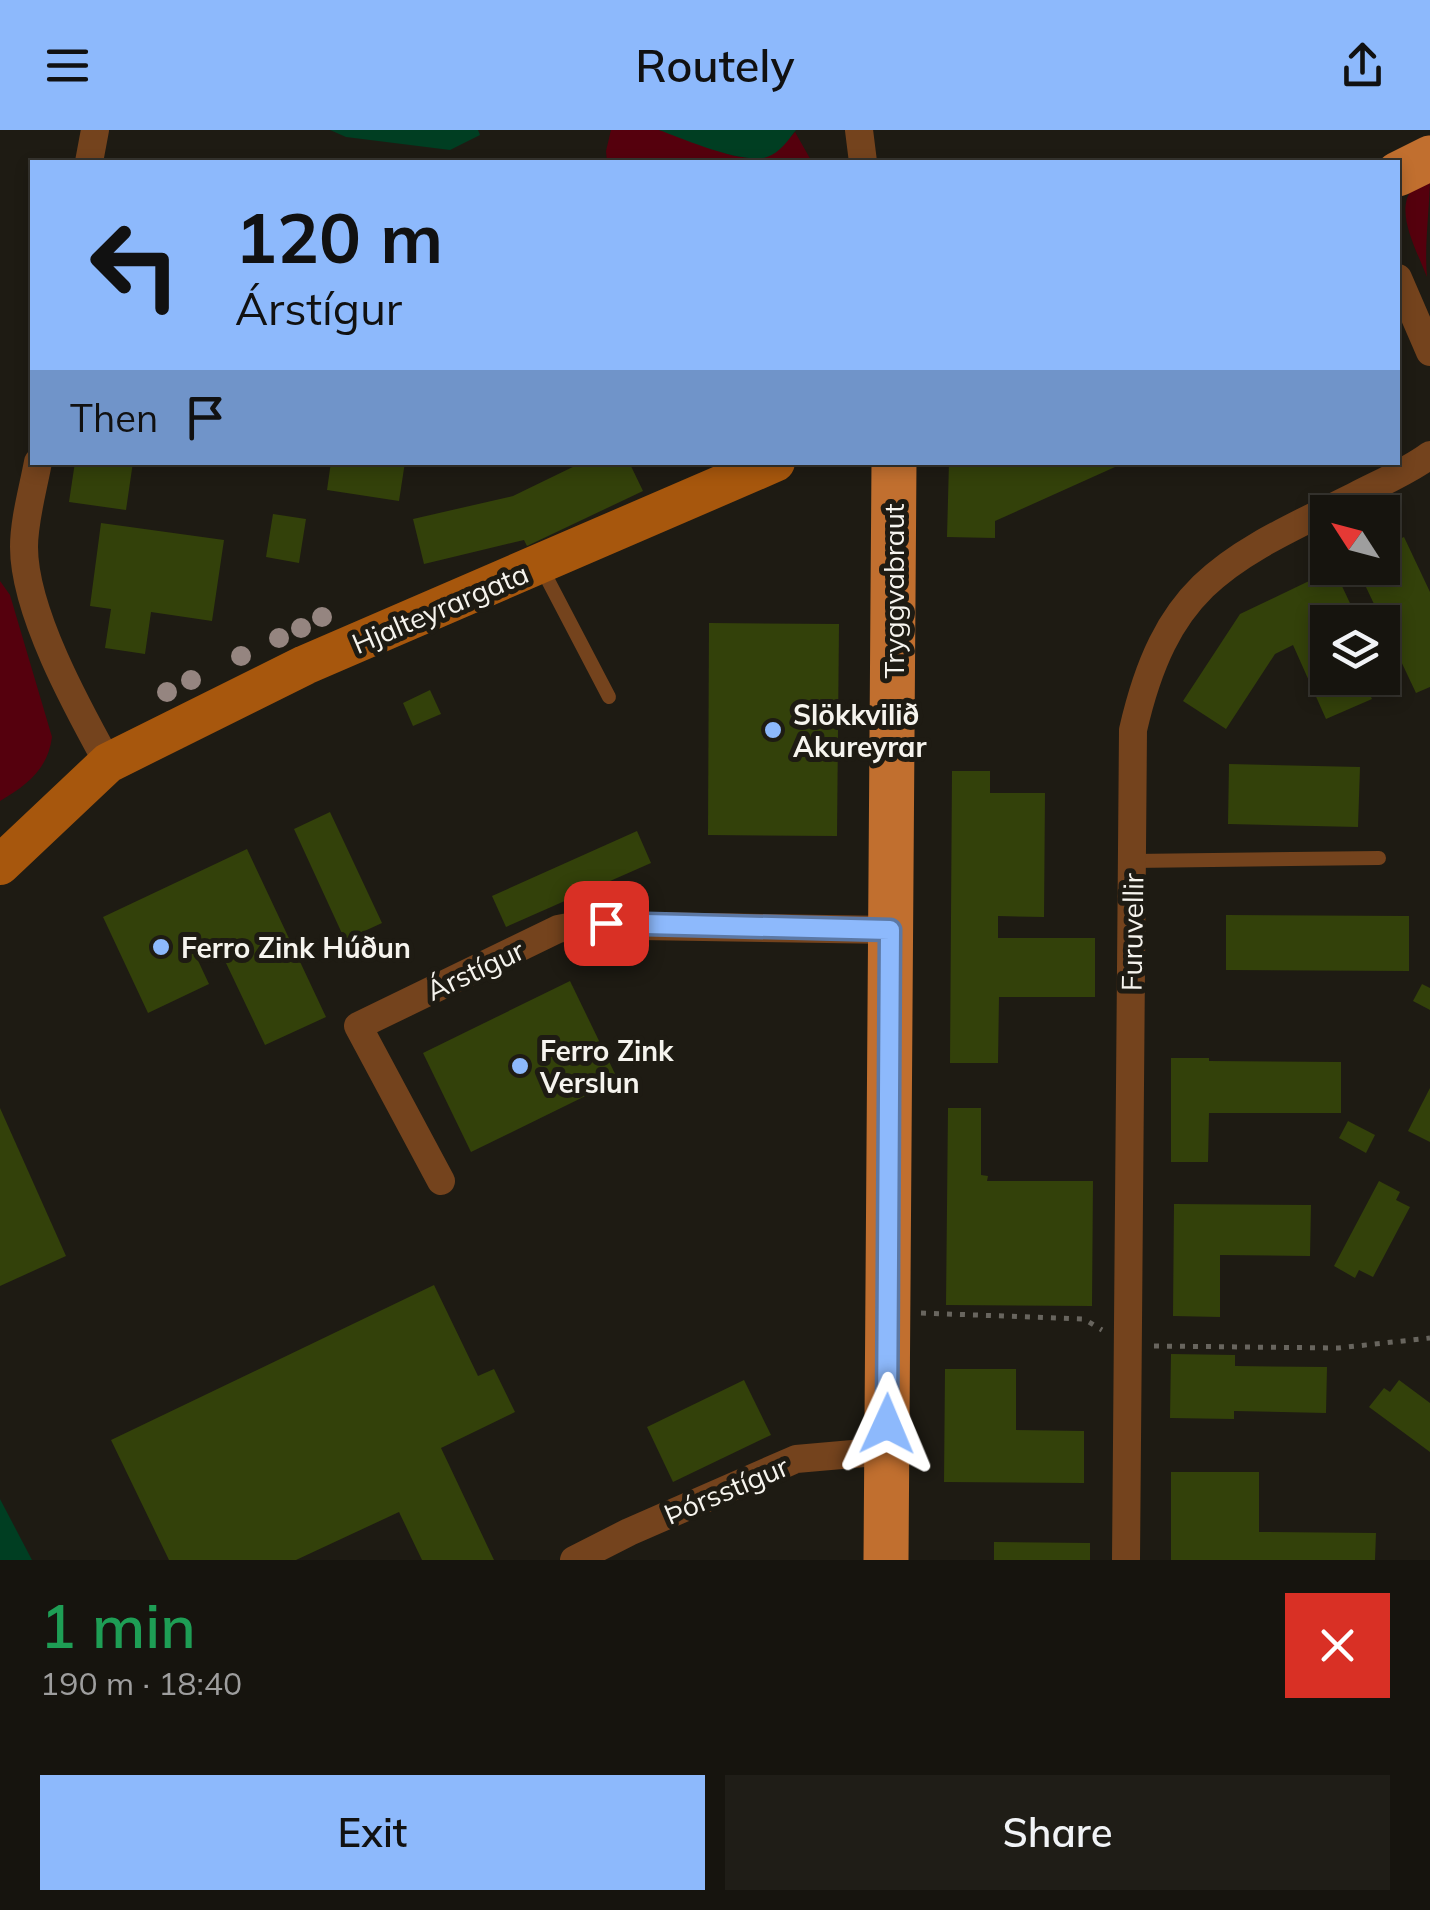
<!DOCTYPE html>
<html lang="en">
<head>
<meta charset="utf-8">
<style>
	:root { --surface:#16140e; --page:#1f1d17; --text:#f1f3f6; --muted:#9e9e9e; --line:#35332e; --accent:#8db9fc }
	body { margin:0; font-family:Mulish,sans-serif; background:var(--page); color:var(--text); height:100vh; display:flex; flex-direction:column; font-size:38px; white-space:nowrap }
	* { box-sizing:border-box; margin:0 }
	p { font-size:32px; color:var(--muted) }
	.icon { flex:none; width:55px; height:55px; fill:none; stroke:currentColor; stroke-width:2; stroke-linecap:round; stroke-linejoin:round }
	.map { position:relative; height:1430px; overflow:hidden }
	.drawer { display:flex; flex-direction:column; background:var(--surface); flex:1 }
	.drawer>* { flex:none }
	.guide { position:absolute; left:30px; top:30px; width:1370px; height:305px; border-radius:0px; box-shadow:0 5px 15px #0003,0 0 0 2px var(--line); background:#8db9fc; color:#111; overflow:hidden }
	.needle { width:65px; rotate:306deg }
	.tools { position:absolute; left:1310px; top:365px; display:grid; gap:20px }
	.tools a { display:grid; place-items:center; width:90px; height:90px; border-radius:0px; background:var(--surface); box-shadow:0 5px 15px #0003,0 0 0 2px var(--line); font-size:50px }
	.pin { position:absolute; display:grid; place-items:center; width:85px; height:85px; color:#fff; margin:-42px; border-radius:20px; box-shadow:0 5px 15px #0006 }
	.me { position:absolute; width:110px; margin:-55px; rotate:1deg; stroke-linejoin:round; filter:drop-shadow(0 0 8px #0008) }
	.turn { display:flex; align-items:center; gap:35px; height:210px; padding:0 40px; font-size:45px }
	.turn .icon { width:130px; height:130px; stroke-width:2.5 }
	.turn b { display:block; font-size:70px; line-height:85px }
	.then { display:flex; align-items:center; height:95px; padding:0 40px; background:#0003; gap:20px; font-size:38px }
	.round { display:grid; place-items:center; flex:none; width:105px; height:105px; border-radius:0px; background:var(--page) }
	.headline { display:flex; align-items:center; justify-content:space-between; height:170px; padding:0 40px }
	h1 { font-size:60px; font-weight:600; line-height:75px; color:#1e9e55 }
	.primary-button { display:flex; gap:20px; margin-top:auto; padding:20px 40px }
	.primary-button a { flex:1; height:115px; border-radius:0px; background:var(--accent); color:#111; font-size:40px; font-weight:600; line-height:115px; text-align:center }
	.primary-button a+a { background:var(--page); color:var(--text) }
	header { display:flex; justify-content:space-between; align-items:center; height:130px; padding:0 40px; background:var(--accent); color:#111; font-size:45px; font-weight:600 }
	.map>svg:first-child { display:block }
	.green { fill:#55000d }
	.water { fill:#003e22 }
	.building { fill:#33410a }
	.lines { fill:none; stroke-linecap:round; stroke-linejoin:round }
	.path { stroke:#68655e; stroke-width:5; stroke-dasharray:5 8; stroke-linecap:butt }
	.lane { stroke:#74431d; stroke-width:14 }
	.street { stroke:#74431d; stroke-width:28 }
	.secondary { stroke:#a7570d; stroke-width:40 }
	.primary { stroke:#c16f2f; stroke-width:45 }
	.tree { fill:#958580 }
	.route-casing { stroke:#5c78a4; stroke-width:25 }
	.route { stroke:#8db9fc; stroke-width:18 }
	.poi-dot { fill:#8db9fc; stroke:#1e1b13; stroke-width:4 }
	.labels { text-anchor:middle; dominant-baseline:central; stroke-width:10; stroke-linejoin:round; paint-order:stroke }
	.street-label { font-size:28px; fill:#f6f4ee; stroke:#1e1b13 }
	.poi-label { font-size:28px; font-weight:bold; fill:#f6f4ee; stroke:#1e1b13; text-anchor:start }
</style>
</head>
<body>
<header><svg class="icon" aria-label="menu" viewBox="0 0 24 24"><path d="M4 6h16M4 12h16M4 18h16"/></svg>Routely<svg class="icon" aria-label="share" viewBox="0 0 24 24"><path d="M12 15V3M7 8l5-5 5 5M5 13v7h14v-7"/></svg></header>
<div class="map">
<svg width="1430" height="1430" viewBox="0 0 1430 1430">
	<rect width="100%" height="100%" fill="#1e1b13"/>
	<g class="green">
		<path d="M611 0C626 0 644 0 659 0 713 9 749 56 795 2L812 32H607L606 21Z"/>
		<path d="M1430 44C1430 78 1424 114 1427 147 1413 111 1385 67 1430 44Z"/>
		<path d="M0 451 10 465 52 607C48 639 27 655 0 671Z"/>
	</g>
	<g class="water">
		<path d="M330 0H478L480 5 450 20 346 7Z"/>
		<path d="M659 0H796C788 10 780 23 767 27 744 35 683 9 659 0Z"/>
		<path d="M0 1369 32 1430H0Z"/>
	</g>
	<g class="building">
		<path d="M75 332H133L126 380 69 372Z"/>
		<path d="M331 332H405L399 371 327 360Z"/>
		<path d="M583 332H629L643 361 527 416 524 410 424 434 413 389 513 366Z"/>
		<path d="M949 332H1113L1115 337 995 391V408L947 407Z"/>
		<path d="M273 384 306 389 299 433 266 427Z"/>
		<path d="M101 393 224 410 212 491 151 482 145 524 105 518 111 479 90 476Z"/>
		<path d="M1404 407 1430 462V557L1416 563 1357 438H1382V417Z"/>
		<path d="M1334 439 1356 486 1342 492H1328V548H1362L1372 569 1326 589 1293 515 1275 524 1226 599 1183 571 1240 484Z"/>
		<path d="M709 493 839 494 837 706 708 705Z"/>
		<path d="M430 560 441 584 413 596 403 573Z"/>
		<path d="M1229 634 1360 637 1358 697 1228 694Z"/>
		<path d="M952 641H990V663H1045L1044 787 998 786V808H1095V867H999L998 933H950Z"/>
		<path d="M330 682 382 793 345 810 294 699Z"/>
		<path d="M637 701 651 733 506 797 492 766Z"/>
		<path d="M247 719 326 887 265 915 216 812 194 822 209 854 148 883 103 787Z"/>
		<path d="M1226 785 1409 786V841L1226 840Z"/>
		<path d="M570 851 618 950 471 1022 423 923Z"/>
		<path d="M1422 854 1430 858V880L1413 871Z"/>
		<path d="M1171 928H1209V931L1341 932V983H1209L1208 1032H1171Z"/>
		<path d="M1430 958V1012L1408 1001Z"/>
		<path d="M0 978 66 1126 0 1156Z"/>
		<path d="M948 978H981V1045L988 1046 987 1051H1093L1092 1176 946 1175Z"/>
		<path d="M1348 991 1375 1005 1366 1023 1339 1008Z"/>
		<path d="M1379 1051 1400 1062 1396 1070 1410 1077 1373 1147 1359 1140 1355 1148 1334 1136Z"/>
		<path d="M1174 1074 1311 1075 1310 1126 1220 1125V1187L1173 1186Z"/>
		<path d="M434 1155 478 1246 494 1239 515 1282 441 1318 494 1430H422L399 1382 296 1430H169L111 1310Z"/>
		<path d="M1171 1224 1235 1225V1236L1327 1237 1326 1283 1234 1281V1289L1170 1288Z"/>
		<path d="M945 1239H1016V1300L1084 1301V1353L944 1352Z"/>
		<path d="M744 1250 771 1305 673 1352 647 1297Z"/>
		<path d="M1399 1250 1430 1273V1322L1369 1277 1384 1258 1390 1262Z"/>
		<path d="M1171 1342H1259V1402L1376 1403 1375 1430H1171Z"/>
		<path d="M994 1412 1090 1413V1430H994Z"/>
	</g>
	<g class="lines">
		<g class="path">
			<path d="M921 1183 1084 1189 1102 1200"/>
			<path d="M1154 1216 1338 1218 1430 1208"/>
		</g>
		<g class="lane">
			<path d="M540 435 609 567"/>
			<path d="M1133 731 1379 728"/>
		</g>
		<g class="street">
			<path d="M859 0 863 32"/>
			<path d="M89 32 95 0"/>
			<path d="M1398 148 1430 222"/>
			<path d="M38 332C33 359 24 390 24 417 24 481 77 577 108 633"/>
			<path d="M441 1051 358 896 558 799 579 795 891 800"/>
			<path d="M574 1430 629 1402 796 1329 887 1321"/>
			<path d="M1126 1430 1133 600C1167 451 1228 429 1355 366 1380 353 1407 342 1430 325"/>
		</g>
		<path class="secondary" d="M0 735 108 633 305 535 775 332"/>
		<g class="primary">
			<path d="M1398 44 1430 28"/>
			<path d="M886 1430 894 332"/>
		</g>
	</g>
	<g class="tree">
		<circle cx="322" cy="487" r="10"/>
		<circle cx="301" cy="498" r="10"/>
		<circle cx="279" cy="508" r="10"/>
		<circle cx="241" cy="526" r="10"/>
		<circle cx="191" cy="550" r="10"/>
		<circle cx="167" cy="562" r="10"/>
	</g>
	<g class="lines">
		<defs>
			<path id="route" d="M606 793 890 800 887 1294"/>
		</defs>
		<use href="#route" class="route-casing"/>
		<use href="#route" class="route"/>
	</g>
	<g class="poi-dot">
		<circle cx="773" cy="600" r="10"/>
		<circle cx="161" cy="817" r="10"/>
		<circle cx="520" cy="936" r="10"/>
	</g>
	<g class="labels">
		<g class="street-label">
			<text transform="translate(893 461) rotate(-90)">Tryggvabraut</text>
			<text transform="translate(440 478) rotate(-23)">Hjalteyrargata</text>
			<text transform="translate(1132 802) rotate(-89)">Furuvellir</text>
			<text transform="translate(475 840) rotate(-25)">Árstígur</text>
			<text transform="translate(726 1360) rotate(-23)">Þórsstígur</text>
		</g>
		<g class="poi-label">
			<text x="793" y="584">Slökkvilið<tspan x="793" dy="32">Akureyrar</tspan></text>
			<text x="181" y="817">Ferro Zink Húðun</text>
			<text x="540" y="920">Ferro Zink<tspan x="540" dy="32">Verslun</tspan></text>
		</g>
	</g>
</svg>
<div class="tools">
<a><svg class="needle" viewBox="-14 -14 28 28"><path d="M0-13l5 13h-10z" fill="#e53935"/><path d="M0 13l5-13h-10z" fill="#9e9e9e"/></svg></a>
<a><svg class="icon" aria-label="layers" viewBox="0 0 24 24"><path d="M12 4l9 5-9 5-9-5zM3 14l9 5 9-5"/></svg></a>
</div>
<div class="pin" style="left:606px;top:793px;background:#d93025"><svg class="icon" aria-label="arrive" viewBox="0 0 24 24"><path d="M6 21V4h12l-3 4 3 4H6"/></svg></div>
<svg class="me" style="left:887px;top:1294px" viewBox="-20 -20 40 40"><path d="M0-17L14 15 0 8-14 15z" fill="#8db9fc" stroke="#fff" stroke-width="4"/></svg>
<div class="guide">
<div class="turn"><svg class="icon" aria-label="left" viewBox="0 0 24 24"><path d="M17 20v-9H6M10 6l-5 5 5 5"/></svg><div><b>120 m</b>Árstígur</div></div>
<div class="then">Then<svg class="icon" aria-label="arrive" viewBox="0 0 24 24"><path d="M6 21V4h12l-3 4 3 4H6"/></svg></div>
</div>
</div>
<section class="drawer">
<div class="headline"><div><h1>1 min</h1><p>190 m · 18:40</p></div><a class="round" style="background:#d93025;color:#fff"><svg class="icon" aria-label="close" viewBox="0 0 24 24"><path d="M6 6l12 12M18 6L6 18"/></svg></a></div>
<div class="primary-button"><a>Exit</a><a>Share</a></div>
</section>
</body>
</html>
